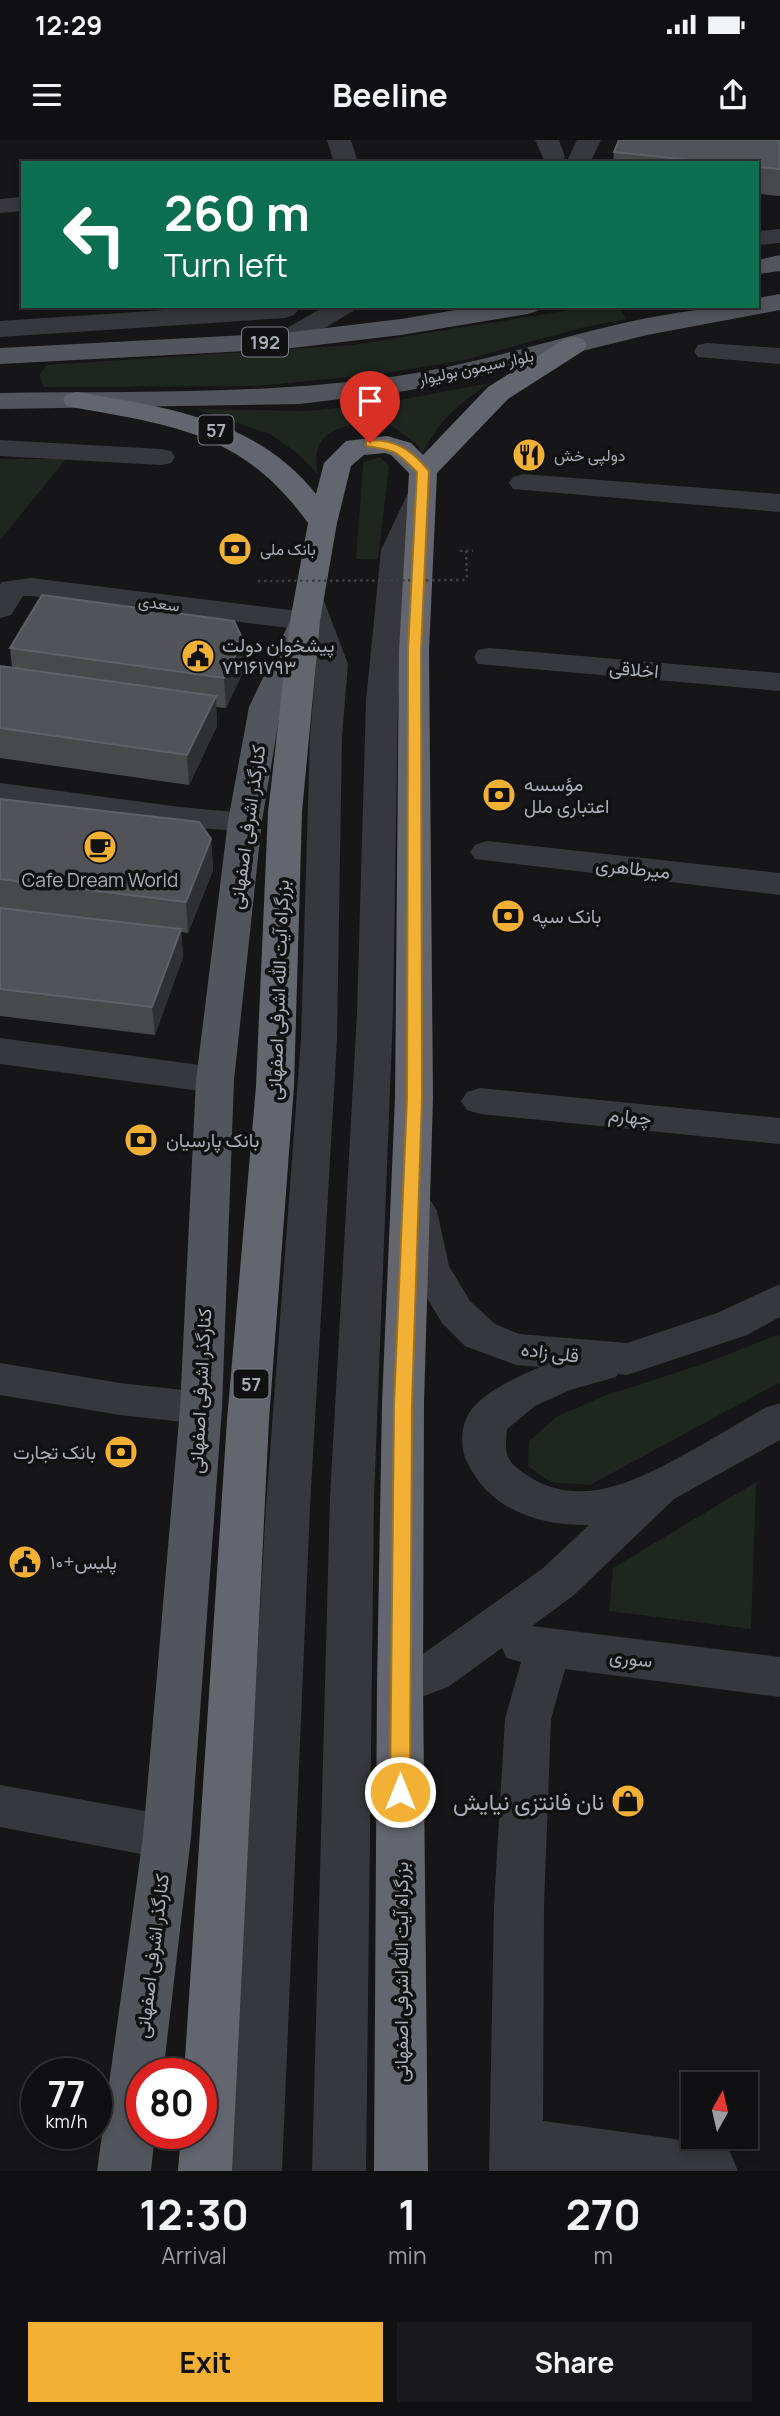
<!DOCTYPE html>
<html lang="en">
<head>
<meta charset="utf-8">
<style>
	:root { --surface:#101012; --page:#19191b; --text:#f1f3f6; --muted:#9c9d9f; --line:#303032; --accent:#f2b134 }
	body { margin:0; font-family:Manrope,Vazirmatn,sans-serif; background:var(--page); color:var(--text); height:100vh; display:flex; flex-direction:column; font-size:26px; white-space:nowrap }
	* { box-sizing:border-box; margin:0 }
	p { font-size:23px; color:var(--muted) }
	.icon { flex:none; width:38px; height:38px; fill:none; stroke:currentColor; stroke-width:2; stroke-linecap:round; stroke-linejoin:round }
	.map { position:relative; height:2031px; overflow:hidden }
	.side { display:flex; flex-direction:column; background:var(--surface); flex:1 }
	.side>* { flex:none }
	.top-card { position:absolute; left:21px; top:21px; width:738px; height:147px; border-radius:0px; box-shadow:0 4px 10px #0003,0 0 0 2px var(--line); background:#0b6e4f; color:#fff; overflow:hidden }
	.needle { width:46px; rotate:8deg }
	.buttons { position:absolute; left:681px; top:1932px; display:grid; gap:14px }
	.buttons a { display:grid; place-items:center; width:77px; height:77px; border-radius:0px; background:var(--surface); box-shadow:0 4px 10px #0003,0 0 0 2px var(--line); font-size:35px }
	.speed { position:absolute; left:21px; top:1918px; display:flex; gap:14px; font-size:35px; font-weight:700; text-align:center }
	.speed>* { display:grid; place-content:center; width:91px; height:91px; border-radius:50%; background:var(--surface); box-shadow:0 4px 10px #0003,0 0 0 2px var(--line); line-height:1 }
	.speed small { font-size:18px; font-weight:400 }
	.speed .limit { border:10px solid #d22; background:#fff; color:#111 }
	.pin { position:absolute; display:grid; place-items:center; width:60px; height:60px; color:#fff; margin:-72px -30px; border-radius:50% 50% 50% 0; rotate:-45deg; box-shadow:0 0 7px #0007 }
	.pin .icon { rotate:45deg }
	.me { position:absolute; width:77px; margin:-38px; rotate:0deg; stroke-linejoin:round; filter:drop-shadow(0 0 5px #0008) }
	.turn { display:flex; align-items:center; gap:24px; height:147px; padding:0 28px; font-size:32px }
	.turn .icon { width:91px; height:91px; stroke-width:2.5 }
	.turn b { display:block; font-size:49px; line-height:60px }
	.eta { display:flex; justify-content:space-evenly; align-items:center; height:119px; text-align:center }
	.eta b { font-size:42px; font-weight:700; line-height:49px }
	.action { display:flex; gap:14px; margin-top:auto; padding:14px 28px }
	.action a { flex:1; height:80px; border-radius:0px; background:var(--accent); color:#111; font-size:28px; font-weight:700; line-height:80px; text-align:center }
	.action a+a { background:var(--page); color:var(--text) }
	.status { display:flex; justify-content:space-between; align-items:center; height:49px; padding:0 35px; background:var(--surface); direction:ltr }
	.status svg { height:19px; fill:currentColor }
	header { display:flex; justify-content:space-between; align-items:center; height:91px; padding:0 28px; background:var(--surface); font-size:32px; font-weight:700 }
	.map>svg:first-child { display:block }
	.green { fill:#1e261f }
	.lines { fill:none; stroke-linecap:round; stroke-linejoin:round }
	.path { stroke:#3d3f44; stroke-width:2.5; stroke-dasharray:2.5 3.5; stroke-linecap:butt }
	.minor { fill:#37383d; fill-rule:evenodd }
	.major { fill:#53555c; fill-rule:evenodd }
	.highway { fill:#63666e; fill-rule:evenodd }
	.path-bridge { stroke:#3d3f44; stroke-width:2.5; stroke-dasharray:2.5 3.5; stroke-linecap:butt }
	.wall { fill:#47494d }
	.shaded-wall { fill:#2f3033 }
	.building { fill:#525359; stroke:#5f6168; stroke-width:2 }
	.route { fill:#f2b134; stroke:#9d7322; stroke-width:2 }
	.labels { text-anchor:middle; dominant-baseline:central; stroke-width:7; stroke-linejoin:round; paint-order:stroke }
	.far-street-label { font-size:16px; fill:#a8adb8; stroke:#111113 }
	.far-poi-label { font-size:16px; fill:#a8adb8; stroke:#111113; text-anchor:start }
	.shield { fill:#111113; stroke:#7b7e86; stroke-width:2 }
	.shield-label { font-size:18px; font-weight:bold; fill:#a8adb8 }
	.poi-label { font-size:19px; fill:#a8adb8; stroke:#111113; text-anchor:start }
	.street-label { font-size:19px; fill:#a8adb8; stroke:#111113 }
	.near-poi-label { font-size:23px; fill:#a8adb8; stroke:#111113; text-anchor:end }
</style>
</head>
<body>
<div class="status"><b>12:29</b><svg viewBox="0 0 49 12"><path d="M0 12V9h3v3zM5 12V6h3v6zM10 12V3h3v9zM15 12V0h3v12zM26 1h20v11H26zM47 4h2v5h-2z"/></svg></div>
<header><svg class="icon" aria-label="menu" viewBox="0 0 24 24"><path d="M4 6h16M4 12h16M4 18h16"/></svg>Beeline<svg class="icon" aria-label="share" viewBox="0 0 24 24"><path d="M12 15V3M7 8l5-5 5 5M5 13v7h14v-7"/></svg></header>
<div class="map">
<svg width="780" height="2031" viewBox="0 0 780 2031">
	<rect width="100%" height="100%" fill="#161618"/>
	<g class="green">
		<path d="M595 166H618L626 179 581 188 461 221 378 234 258 246 44 247 39 235 47 225 352 205Z"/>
		<path d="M490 243C456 266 438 280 421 318L419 306 388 283C352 283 307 285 318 334L297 313 270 294 197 269 306 271 384 263Z"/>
		<path d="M380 317 389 326 378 419H356L363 327 364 322Z"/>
		<path d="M0 319H66L0 400Z"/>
		<path d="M780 1194V1242L590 1345 550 1342 528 1326 529 1301 558 1276 604 1256 703 1224Z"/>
		<path d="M756 1342 751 1489 609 1471 613 1428Z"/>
	</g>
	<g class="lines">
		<g class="path">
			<path d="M460 411H473"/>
			<path d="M466 411 467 440"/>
		</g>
		<g class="minor">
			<path d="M327 0H351L358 23H334Z"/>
			<path d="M535 0H559L565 17 561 22H545Z"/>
			<path d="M577 0H601L590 23H566Z"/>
			<path d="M23 57V71L0 73V59Z"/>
			<path d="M780 89V103L758 105V91Z"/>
			<path d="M225 166H295L298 170 294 175 285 178 0 197V181Z"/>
			<path d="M325 166H357L353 171 293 207 284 209 275 207 271 201 275 195Z"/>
			<path d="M707 203 780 208V224L698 217 694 211 698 205Z"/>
			<path d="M0 300 161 309 171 311 175 317 171 323 161 325 0 316Z"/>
			<path d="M523 334 780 354V372L513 349 509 343 513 337Z"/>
			<path d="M421 346 431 349 435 355 411 410 398 561 393 873 374 1358 366 2031H312L330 1358 357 873 366 561 381 410 407 355 411 349Z"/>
			<path d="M31 438 299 471 295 459 299 453 310 450 321 453 348 524 342 596 337 899 310 1366 282 2031H228L266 1366 301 899 310 596 316 524 305 490 31 456H23L11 475 0 478V445L2 442Z"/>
			<path d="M489 508 780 533V551L478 524 474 517 478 510Z"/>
			<path d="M0 643 180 667 257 674 262 681 257 688 245 691 180 687 0 663Z"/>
			<path d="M487 701 780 733V755L475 719 470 712 475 705Z"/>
			<path d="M0 898 215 927 228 931 234 940 228 949 215 953 0 924Z"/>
			<path d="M480 948 780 978V1004L480 974 467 970 461 961 467 952Z"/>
			<path d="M417 1057 431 1061 437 1071 449 1126 470 1161 495 1184 519 1194 627 1203 717 1173 780 1144V1177L747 1195 627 1235 618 1234 616 1237 570 1250 535 1266 507 1289C504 1316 506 1322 530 1337 551 1351 577 1354 602 1349 648 1341 722 1292 765 1268L780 1263V1300L674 1359 574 1455 532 1486 780 1517V1557L565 1529 551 1579 544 1765 543 1981 711 2004 730 2012 738 2031H489L494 1765 505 1579 521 1522 507 1518 502 1508 448 1547 400 1565 384 1559 377 1545 384 1531 416 1519 542 1429 589 1385C541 1386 491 1371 468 1324 460 1309 460 1289 469 1273 483 1252 517 1237 540 1227L516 1225 465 1206 442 1183 409 1128 397 1071 403 1061Z"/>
			<path d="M0 1223 120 1243 201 1252 216 1256 222 1268 216 1280 201 1284 120 1275 0 1255Z"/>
			<path d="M0 1645 167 1675 184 1682 191 1697 184 1712 167 1719 0 1687Z"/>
		</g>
		<g class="major">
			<path d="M780 115V131L758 134V120Z"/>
			<path d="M780 154V170L647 195 476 237 405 251 300 264 0 269V253C134 251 270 255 404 235 522 217 637 166 758 166V158Z"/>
			<path d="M480 166H541L537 171 528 174 401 195 284 209 0 224V208L284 193 401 179Z"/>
			<path d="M305 472 316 475 320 481 281 567 262 681 234 940 222 1268 191 1697 163 1934H142V1993H155L151 2031H97L143 1697 180 1268 196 940 228 681 249 567 290 481 294 475Z"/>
		</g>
		<path class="highway" d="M574 197 583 199 587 205 583 211 508 259 437 333 429 511 433 958 424 1263 423 1545 428 2031H374L377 1545 382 1263 395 958 399 511 409 333 391 315 385 313 364 315 351 326 337 383 320 481 302 672 294 946 269 1280 232 2031H178L181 1993H201V1934H184L227 1280 256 946 268 672 290 481 308 383C244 295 179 286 77 268L67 266 63 260 67 254 77 252C165 267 257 279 316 354L324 323 346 301 387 296 411 303 423 315 488 247 565 199Z"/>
		<path class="path-bridge" d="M258 441 467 440"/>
	</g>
	<g class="wall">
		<path d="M780 0V56L758 54V23H613L614 12Z"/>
		<path d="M243 500 244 530 226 568 216 567 217 586 189 645 0 618V526L12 527 10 508Z"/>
		<path d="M0 659 211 699 213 730 188 793 181 792 183 817 155 895 0 876Z"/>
	</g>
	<g class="shaded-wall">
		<path d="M243 500 244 530 226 568 224 538Z"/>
		<path d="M216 556 217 586 189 645 187 615Z"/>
		<path d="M211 699 213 730 188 793 186 762Z"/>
		<path d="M181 789 183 817 155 895 152 867Z"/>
	</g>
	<g class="building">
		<path d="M619 0H780V29L758 27V23H719L614 12Z"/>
		<path d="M42 455 234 481 243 500 224 538 10 508Z"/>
		<path d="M0 526 216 556 187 615 0 588Z"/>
		<path d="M0 659 199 682 211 699 186 762 0 739Z"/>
		<path d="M0 768 181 789 152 867 0 849Z"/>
	</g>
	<path class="route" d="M370 300C397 300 412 310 429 331L421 511 422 958 412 1264 410 1652 407 1658 400 1661 393 1658 390 1652 394 1264 407 958 408 511 417 332C394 309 396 311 366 306V301Z"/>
	<defs>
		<symbol id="restaurant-disc" viewBox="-11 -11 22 22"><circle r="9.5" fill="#f2b134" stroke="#111113"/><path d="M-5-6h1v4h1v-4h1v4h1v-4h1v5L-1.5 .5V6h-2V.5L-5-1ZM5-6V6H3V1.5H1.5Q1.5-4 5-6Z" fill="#111"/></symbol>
		<symbol id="bank-disc" viewBox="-11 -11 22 22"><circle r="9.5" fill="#f2b134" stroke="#111113"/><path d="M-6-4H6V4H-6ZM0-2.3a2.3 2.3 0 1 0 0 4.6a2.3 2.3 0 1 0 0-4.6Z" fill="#111"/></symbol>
		<symbol id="civic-disc" viewBox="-11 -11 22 22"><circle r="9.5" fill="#f2b134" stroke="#111113"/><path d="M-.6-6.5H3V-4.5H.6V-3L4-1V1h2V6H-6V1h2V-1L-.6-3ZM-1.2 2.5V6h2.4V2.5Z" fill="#111"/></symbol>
		<symbol id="cafe-disc" viewBox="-11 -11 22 22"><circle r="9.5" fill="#f2b134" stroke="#111113"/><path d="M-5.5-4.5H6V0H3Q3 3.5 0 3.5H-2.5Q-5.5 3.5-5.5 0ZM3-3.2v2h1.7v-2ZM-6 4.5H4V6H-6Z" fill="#111"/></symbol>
		<symbol id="shop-disc" viewBox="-11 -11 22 22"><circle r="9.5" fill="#f2b134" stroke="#111113"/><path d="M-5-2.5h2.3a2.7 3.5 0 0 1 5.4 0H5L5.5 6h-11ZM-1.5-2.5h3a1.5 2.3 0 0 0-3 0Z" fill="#111"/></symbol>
	</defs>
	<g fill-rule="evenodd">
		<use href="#restaurant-disc" x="510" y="296" width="38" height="38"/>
		<use href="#bank-disc" x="216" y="390" width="38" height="38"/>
		<use href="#civic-disc" x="179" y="497" width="38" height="38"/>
		<use href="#bank-disc" x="480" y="636" width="38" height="38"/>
		<use href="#cafe-disc" x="81" y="688" width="38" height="38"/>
		<use href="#bank-disc" x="489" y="757" width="38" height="38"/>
		<use href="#bank-disc" x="122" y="981" width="38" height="38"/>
		<use href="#bank-disc" x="102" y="1293" width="38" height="38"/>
		<use href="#civic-disc" x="6" y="1403" width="38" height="38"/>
		<use href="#shop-disc" x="609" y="1642" width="38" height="38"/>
	</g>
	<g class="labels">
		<g class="far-street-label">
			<text transform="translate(476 227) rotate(-12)">بلوار سیمون بولیوار</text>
			<text transform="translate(159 463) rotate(7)">سعدی</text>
		</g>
		<g class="far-poi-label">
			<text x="554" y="315">دولپی خش</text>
			<text x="260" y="409">بانک ملی</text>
		</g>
		<g class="shield">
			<rect x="242" y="187.5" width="46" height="29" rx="5"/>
			<rect x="198.5" y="275.5" width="35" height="29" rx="5"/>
			<rect x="233.5" y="1229.5" width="35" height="29" rx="5"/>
		</g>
		<g class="shield-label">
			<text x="265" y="202">192</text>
			<text x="216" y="290">57</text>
			<text x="251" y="1244">57</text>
		</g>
		<g class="poi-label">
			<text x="222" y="505">پیشخوان دولت<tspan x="222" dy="22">۷۲۱۶۱۷۹۳</tspan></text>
			<text x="524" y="644">مؤسسه<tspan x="524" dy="22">اعتباری ملل</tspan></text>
			<text x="100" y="740" text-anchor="middle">Cafe Dream World</text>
			<text x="532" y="776">بانک سپه</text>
			<text x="166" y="1000">بانک پارسیان</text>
			<text x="96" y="1312" text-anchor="end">بانک تجارت</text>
			<text x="50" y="1422">پلیس+۱۰</text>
		</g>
		<g class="street-label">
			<text transform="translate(634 529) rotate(5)">اخلاقی</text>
			<text transform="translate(247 687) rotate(-82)">کنارگذر اشرفی اصفهانی</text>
			<text transform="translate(633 728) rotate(6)">میرطاهری</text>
			<text transform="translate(278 850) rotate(-88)">بزرگراه آیت الله اشرفی اصفهانی</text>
			<text transform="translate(630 976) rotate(6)">چهارم</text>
			<text transform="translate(550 1212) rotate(7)">قلی زاده</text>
			<text transform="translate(200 1251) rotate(-87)">کنارگذر اشرفی اصفهانی</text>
			<text transform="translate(631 1518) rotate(7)">سوری</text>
			<text transform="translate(152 1816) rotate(-83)">کنارگذر اشرفی اصفهانی</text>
			<text transform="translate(401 1832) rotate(-90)">بزرگراه آیت الله اشرفی اصفهانی</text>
		</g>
		<g class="near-poi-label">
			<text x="604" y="1661">نان فانتزی نیایش</text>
		</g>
	</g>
</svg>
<div class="buttons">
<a><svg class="needle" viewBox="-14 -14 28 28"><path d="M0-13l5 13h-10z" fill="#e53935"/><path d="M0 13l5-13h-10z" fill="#9c9d9f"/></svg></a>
</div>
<div class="speed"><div>77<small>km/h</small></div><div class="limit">80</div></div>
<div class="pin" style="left:370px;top:303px;background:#d93025"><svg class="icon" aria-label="arrive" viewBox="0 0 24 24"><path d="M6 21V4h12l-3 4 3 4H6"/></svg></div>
<svg class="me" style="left:400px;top:1652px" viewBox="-20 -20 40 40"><circle r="17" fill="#f2b134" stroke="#fff" stroke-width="3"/><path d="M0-11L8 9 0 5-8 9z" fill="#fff"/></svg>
<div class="top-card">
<div class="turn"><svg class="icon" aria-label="left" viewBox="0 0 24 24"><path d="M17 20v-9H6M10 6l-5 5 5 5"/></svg><div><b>260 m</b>Turn left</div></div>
</div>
</div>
<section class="side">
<div class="eta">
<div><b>12:30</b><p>Arrival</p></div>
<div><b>1</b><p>min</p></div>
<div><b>270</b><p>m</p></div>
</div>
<div class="action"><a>Exit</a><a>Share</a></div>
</section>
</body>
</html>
